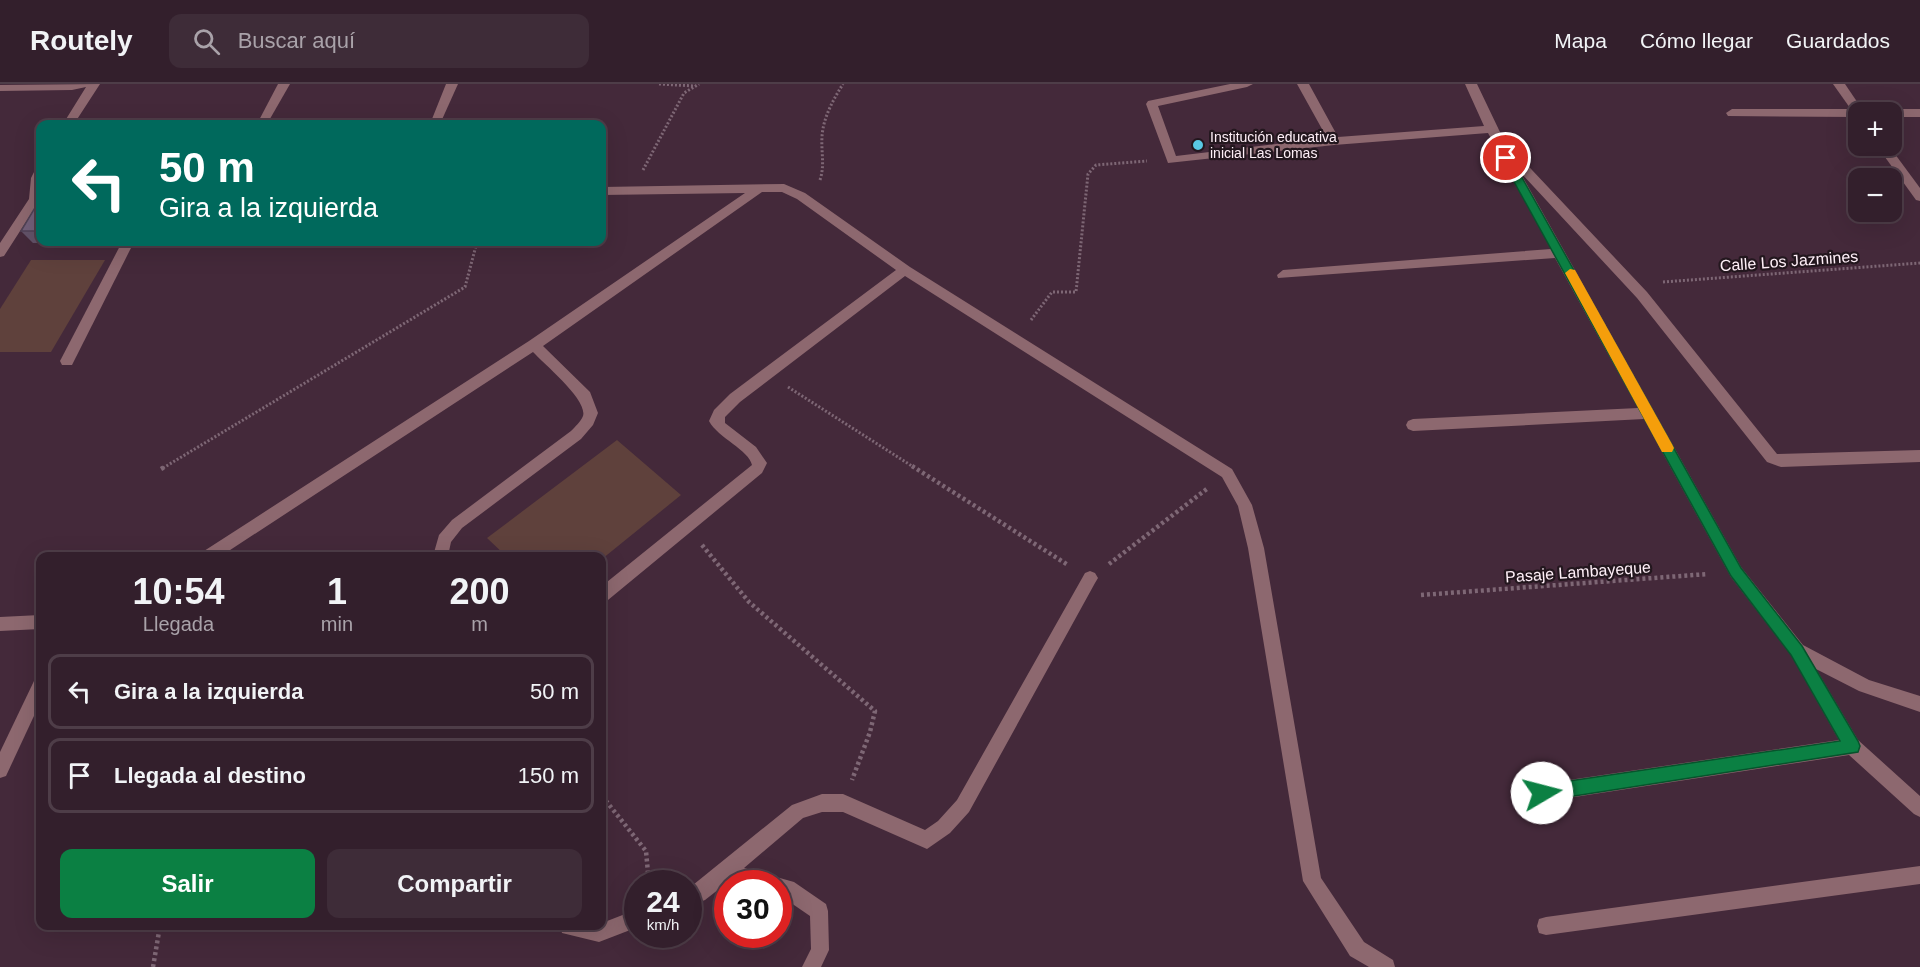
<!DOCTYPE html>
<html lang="es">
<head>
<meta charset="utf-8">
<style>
	:root { --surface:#331f2c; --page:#3e2c38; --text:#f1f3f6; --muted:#a9a2a9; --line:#4e3d48; --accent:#0b8043 }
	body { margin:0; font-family:Helvetica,sans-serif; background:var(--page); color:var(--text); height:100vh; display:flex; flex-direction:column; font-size:22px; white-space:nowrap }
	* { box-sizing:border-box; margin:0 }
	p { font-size:20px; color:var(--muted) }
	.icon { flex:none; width:33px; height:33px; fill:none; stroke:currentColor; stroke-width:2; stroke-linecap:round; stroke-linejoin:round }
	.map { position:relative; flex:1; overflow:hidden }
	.details { position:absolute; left:36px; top:468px; width:570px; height:378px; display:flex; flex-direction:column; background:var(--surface); border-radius:12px; box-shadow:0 6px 24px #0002,0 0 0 2px var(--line) }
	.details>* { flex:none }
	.hud { position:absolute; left:36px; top:36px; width:570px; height:126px; border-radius:12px; box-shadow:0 6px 24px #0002,0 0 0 2px var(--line); background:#00695c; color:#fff; overflow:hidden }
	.buttons { position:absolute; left:1848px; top:18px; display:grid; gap:12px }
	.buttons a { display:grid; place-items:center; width:54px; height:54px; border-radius:12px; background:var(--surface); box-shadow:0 6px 24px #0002,0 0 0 2px var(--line); font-size:30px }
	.speed { position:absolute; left:624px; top:786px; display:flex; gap:12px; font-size:30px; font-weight:700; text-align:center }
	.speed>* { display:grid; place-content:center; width:78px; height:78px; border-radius:50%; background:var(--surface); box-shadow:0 6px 24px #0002,0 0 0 2px var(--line); line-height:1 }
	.speed small { font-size:15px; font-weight:400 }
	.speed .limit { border:9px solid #d22; background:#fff; color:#111 }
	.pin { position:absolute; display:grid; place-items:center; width:51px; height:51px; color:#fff; margin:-26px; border:3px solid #fff; border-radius:50%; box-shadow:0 2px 6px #0007 }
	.me { position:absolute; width:66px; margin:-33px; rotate:82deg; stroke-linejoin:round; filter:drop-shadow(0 0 4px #0008) }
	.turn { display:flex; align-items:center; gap:21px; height:126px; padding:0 24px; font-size:27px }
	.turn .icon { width:78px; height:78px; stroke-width:2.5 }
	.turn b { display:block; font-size:42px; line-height:51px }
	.eta { display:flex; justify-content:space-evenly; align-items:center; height:102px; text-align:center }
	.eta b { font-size:36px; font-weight:700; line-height:42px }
	.button { display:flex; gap:12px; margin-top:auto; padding:12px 24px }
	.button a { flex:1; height:69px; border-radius:12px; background:var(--accent); color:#fff; font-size:24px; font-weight:700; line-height:69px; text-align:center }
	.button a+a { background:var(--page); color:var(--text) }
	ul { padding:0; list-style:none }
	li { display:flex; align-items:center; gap:18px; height:75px; margin:0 12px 9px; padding:0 12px; border:3px solid var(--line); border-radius:12px }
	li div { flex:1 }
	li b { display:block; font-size:22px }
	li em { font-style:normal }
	header { display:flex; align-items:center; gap:36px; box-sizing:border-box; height:84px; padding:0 30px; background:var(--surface); border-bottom:2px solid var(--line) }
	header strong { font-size:28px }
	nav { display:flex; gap:33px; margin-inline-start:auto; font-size:21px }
	.search { width:420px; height:54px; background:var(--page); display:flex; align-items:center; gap:15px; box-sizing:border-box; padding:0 21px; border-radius:12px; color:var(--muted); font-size:22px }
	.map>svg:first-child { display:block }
	.green { fill:#5f413c }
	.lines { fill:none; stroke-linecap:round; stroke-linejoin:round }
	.path-far1 { stroke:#7e6775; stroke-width:3; stroke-dasharray:2 2; stroke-linecap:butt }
	.path { stroke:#7e6775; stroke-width:4.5; stroke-dasharray:3 3; stroke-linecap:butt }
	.service { fill:#8d686f; fill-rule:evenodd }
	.minor { fill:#8d686f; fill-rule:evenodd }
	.wall { fill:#625268 }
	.building { fill:#725f79; stroke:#504255; stroke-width:1.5 }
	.route { fill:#0b8043; stroke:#07532c; stroke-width:1.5 }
	.slow { fill:#f59e0b }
	.poi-dot { fill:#59c8e4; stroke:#23171e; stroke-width:2 }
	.labels { text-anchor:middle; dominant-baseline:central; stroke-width:4.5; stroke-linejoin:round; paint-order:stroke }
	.far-poi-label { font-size:14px; fill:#feeff7; stroke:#23171e; text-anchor:start }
	.street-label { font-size:16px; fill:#feeff7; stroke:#23171e }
</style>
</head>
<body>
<header>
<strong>Routely</strong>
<div class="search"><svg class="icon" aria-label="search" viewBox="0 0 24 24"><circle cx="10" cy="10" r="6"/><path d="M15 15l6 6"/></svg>Buscar aquí</div>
<nav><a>Mapa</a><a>Cómo llegar</a><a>Guardados</a></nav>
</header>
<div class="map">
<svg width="1920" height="883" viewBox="0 0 1920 883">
	<rect width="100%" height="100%" fill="#44293a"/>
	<g class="green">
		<path d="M31 176H105L51 268H0V225Z"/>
		<path d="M617 356 681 411 602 475V472H506L487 454Z"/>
	</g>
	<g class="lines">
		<g class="path-far1">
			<path d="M659 0 694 2"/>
			<path d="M643 86 684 9 699 0"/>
			<path d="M820 96C825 81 821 68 822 53 823 34 833 16 843 0"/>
			<path d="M1663 198 1920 179"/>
			<path d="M1031 236 1052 208H1076L1088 90 1096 81 1147 77"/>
			<path d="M788 303 915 384"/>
			<path d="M163 384 465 203 477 158"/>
		</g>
		<g class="path">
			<path d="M912 382 1068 481"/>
			<path d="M161 385 166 382"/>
			<path d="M702 461 749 518 875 627 870 648 852 696"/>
			<path d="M1109 480 1208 404"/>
			<path d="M1421 511 1708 490"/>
			<path d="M602 712 646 767 649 800"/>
			<path d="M153 883 160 842"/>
		</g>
		<path class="service" d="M1732 25H1858L1863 28H1858V33L1728 32 1726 29Z"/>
		<g class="minor">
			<path d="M100 0 74 40H63L86 3 72 6 0 7V1Z"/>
			<path d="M278 0H290L267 40H257Z"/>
			<path d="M446 0H458L440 40H430Z"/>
			<path d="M1230 0H1253L1247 3 1158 22 1176 72 1327 54 1297 0H1309L1338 53 1484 42 1465 0H1477L1510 69H1516L1647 208 1777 370 1920 366V378L1781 383 1767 378 1637 214 1520 88 1741 483 1803 561 1869 596 1920 612V628L1859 607 1816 585 1858 656 1920 712V733L1914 730 1849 671 1542 718 1536 715 1533 709 1536 703 1542 700 1839 656 1791 571 1731 493 1644 335 1413 347 1408 345 1406 341 1408 337 1413 335 1638 324 1555 174 1278 194 1277 191 1283 186 1551 165 1488 49 1334 61 1168 79 1146 20 1148 17Z"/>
			<path d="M1833 0H1845L1864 28 1855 31Z"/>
			<path d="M1892 25H1920V33H1892V28H1887Z"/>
			<path d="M1877 62H1889L1920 104V117L1916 116Z"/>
			<path d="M40 83V116L4 172 0 173V159L29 115 31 94 36 84Z"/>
			<path d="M784 100 805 109 910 183 1232 385 1252 421 1264 464 1321 794 1364 858 1393 876 1395 883H1369L1350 872 1303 797 1248 464 1238 422 1222 393 905 192 740 318 725 333V339L756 363 767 379 762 389 608 516 602 518V502L752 381C749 366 718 354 709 337L714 326 730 310 896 186 797 115 782 108H762L543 262 590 308 598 329 593 341 581 355 462 444 451 458 448 472H433L439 451 452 436 571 347C575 343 581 337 583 332 588 316 544 280 533 268L221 472H202L204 467 529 257 745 109 602 111V103Z"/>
			<path d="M122 158H134L72 281H62L60 277Z"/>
			<path d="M1090 487 1095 489 1098 494 1095 499 969 728 950 749 927 765 843 728H822L803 734 744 784 794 798 826 820 828 827 829 866 821 883H802L811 865 810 832 778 810V800L728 798 705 816 688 823V805L792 721 822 710H843L925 746 938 737 957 716 1085 489Z"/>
			<path d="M40 531V545L0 547V533Z"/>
			<path d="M40 594V619L6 692 0 694V668L34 597Z"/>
			<path d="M1920 782V800L1546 851 1539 849 1537 842 1539 835 1546 833Z"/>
			<path d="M638 825V843L599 858 562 849 560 842H602V839Z"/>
		</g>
	</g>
	<path class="wall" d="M40 122V158H119L33 159 21 147Z"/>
	<path class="building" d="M36 122H40V147H21Z"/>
	<path class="route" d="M1506 70 1511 74 1741 484 1802 562 1858 657 1860 662 1858 668 1542 717 1537 714 1534 709 1537 703 1542 701 1840 657 1791 571 1731 492 1501 74Z"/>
	<path class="slow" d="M1570 185 1575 186 1672 360 1674 364 1672 368H1662L1565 189Z"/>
	<circle class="poi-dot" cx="1198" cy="61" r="6"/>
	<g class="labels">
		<g class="far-poi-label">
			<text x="1210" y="53">Institución educativa<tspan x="1210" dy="16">inicial Las Lomas</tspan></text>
		</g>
		<g class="street-label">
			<text transform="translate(1789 177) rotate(-4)">Calle Los Jazmines</text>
			<text transform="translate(1578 488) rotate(-4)">Pasaje Lambayeque</text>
		</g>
	</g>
</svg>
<div class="buttons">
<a>+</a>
<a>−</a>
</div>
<div class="speed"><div>24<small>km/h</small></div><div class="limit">30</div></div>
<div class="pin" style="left:1506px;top:74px;background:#d93025"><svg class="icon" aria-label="arrive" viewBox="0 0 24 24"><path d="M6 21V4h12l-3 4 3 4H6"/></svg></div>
<svg class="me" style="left:1542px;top:709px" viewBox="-20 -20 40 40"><circle r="19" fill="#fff"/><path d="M0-13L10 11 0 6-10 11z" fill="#0b8043"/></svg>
<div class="hud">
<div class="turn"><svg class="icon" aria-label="left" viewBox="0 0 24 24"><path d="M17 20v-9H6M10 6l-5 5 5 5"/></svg><div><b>50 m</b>Gira a la izquierda</div></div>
</div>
<section class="details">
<div class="eta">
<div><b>10:54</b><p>Llegada</p></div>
<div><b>1</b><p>min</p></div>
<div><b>200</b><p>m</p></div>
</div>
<ul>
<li><svg class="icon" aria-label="left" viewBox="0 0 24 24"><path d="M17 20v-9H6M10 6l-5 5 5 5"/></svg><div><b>Gira a la izquierda</b></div><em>50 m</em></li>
<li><svg class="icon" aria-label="arrive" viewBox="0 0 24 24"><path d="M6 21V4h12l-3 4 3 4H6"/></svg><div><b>Llegada al destino</b></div><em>150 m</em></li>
</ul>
<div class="button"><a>Salir</a><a>Compartir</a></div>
</section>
</div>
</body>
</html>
